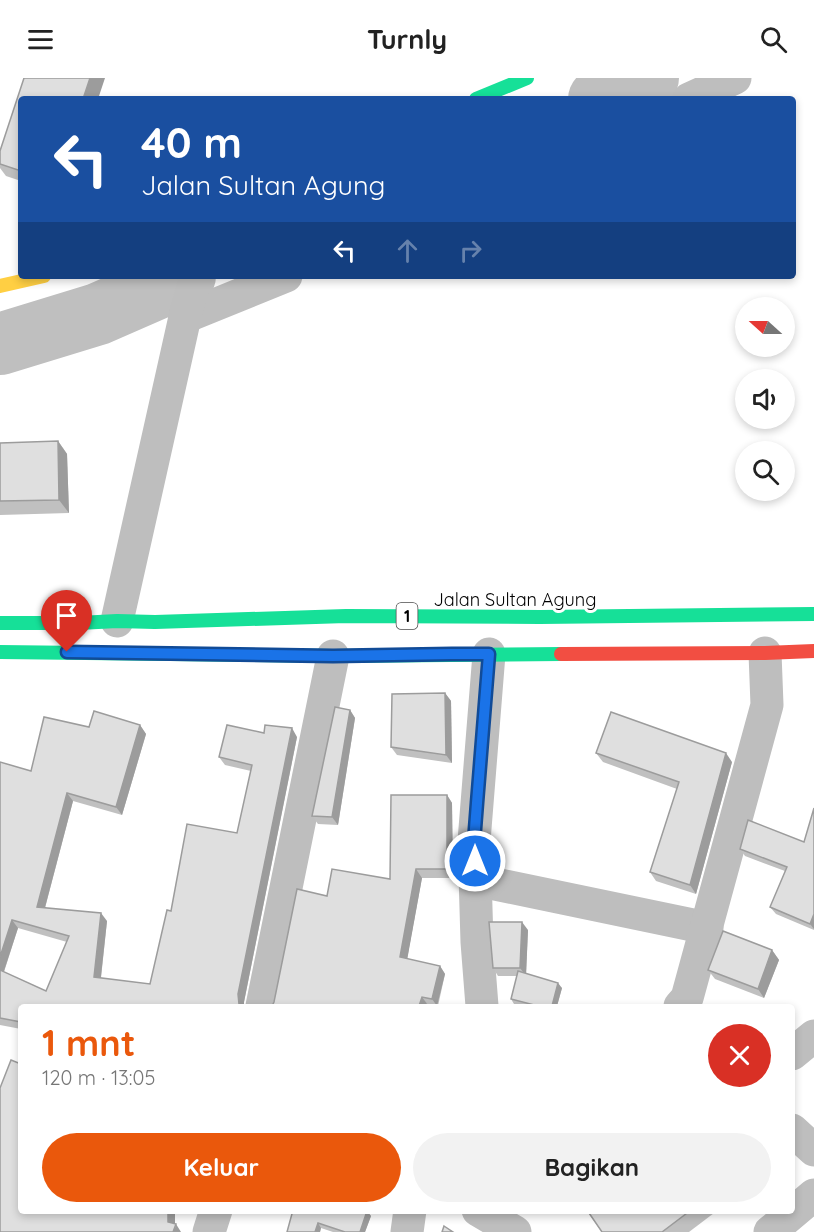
<!DOCTYPE html>
<html lang="id">
<head>
<meta charset="utf-8">
<style>
	:root { --surface:#fff; --page:#f2f2f2; --text:#222; --muted:#767676; --accent:#ea580c }
	body { margin:0; font-family:Quicksand,sans-serif; background:var(--page); color:var(--text); height:100vh; display:flex; flex-direction:column; font-size:22px; white-space:nowrap }
	* { box-sizing:border-box; margin:0 }
	p { font-size:20px; color:var(--muted) }
	.icon { flex:none; width:33px; height:33px; fill:none; stroke:currentColor; stroke-width:2; stroke-linecap:round; stroke-linejoin:round }
	.map { position:relative; flex:1; overflow:hidden }
	.details { position:absolute; left:18px; top:926px; width:777px; height:210px; display:flex; flex-direction:column; background:var(--surface); border-radius:6px; box-shadow:0 3px 9px #0003 }
	.details>* { flex:none }
	.top-card { position:absolute; left:18px; top:18px; width:778px; height:183px; border-radius:6px; box-shadow:0 3px 9px #0003; background:#1a4fa0; color:#fff; overflow:hidden }
	.needle { width:39px; rotate:291deg }
	.buttons { position:absolute; left:735px; top:219px; display:grid; gap:12px }
	.buttons a { display:grid; place-items:center; width:60px; height:60px; border-radius:50%; background:var(--surface); box-shadow:0 3px 9px #0003; font-size:30px }
	.pin { position:absolute; display:grid; place-items:center; width:51px; height:51px; color:#fff; margin:-62px -26px; border-radius:50% 50% 50% 0; rotate:-45deg; box-shadow:0 0 6px #0007 }
	.pin .icon { rotate:45deg }
	.me { position:absolute; width:66px; margin:-33px; rotate:0deg; stroke-linejoin:round; filter:drop-shadow(0 0 4px #0008) }
	.turn { display:flex; align-items:center; gap:21px; height:126px; padding:0 24px; font-size:27px }
	.turn .icon { width:78px; height:78px; stroke-width:2.5 }
	.turn b { display:block; font-size:42px; line-height:51px }
	.lanes { display:flex; align-items:center; height:57px; padding:0 24px; background:#0003; justify-content:center; gap:30px; direction:ltr }
	.lanes .off { opacity:.35 }
	.round { display:grid; place-items:center; flex:none; width:63px; height:63px; border-radius:32px; background:var(--page) }
	.overview { display:flex; align-items:center; justify-content:space-between; height:102px; padding:0 24px }
	h1 { font-size:36px; font-weight:700; line-height:45px; color:var(--accent) }
	.button { display:flex; gap:12px; margin-top:auto; padding:12px 24px }
	.button a { flex:1; height:69px; border-radius:36px; background:var(--accent); color:#fff; font-size:24px; font-weight:700; line-height:69px; text-align:center }
	.button a+a { background:var(--page); color:var(--text) }
	header { display:flex; justify-content:space-between; align-items:center; height:78px; padding:0 24px; background:var(--surface); font-size:27px; font-weight:700 }
	.map>svg:first-child { display:block }
	.lines { fill:none; stroke-linecap:round; stroke-linejoin:round }
	.river { stroke:#bfbfbf; stroke-width:62 }
	.street { stroke:#bebebe; stroke-width:33 }
	.fast { stroke:#16e098; stroke-width:14 }
	.slow { stroke:#ffcf43; stroke-width:14 }
	.jam { stroke:#f24e42; stroke-width:14 }
	.wall { fill:#c0c0c0; fill-rule:evenodd }
	.shaded-wall { fill:#9c9c9c }
	.building { fill:#dfdfdf; stroke:#9c9c9c; stroke-width:1.5 }
	.route-casing { stroke:#114b97; stroke-width:15 }
	.route { stroke:#1a73e8; stroke-width:10 }
	.labels { text-anchor:middle; dominant-baseline:central; stroke-width:6; stroke-linejoin:round; paint-order:stroke }
	.shield { fill:#fff; stroke:#4c4c4c; stroke-width:1.5 }
	.shield-label { font-size:16px; font-weight:bold; fill:#000 }
	.street-label { font-size:18px; fill:#000; stroke:#fff }
</style>
</head>
<body>
<header><svg class="icon" aria-label="menu" viewBox="0 0 24 24"><path d="M4 6h16M4 12h16M4 18h16"/></svg>Turnly<svg class="icon" aria-label="search" viewBox="0 0 24 24"><circle cx="10" cy="10" r="6"/><path d="M15 15l6 6"/></svg></header>
<div class="map">
<svg width="814" height="1154" viewBox="0 0 814 1154">
	<rect width="100%" height="100%" fill="#fff"/>
	<g class="lines">
		<g class="river">
			<path d="M599 21 648 0"/>
			<path d="M0 266 98 236 185 198"/>
		</g>
		<g class="street">
			<path d="M689 21 735 0"/>
			<path d="M185 239 286 198"/>
			<path d="M117 543 185 239 196 198"/>
			<path d="M476 802 707 850"/>
			<path d="M262 928 333 578"/>
			<path d="M482 928 477 864 474 763 489 576"/>
			<path d="M680 928 687 920 767 627 765 575"/>
			<path d="M792 976 814 958"/>
			<path d="M792 1052 814 1072"/>
			<path d="M478 1132 515 1154"/>
			<path d="M209 1154 216 1132"/>
			<path d="M407 1154 410 1132"/>
			<path d="M770 1154 814 1117"/>
		</g>
		<g class="fast">
			<path d="M476 21 527 0"/>
			<path d="M0 545H79L117 543 155 544 346 538 540 539 814 536"/>
			<path d="M0 574 333 578 561 576"/>
		</g>
		<path class="slow" d="M0 208 44 198"/>
		<path class="jam" d="M561 576 765 575 814 573"/>
	</g>
	<g class="wall">
		<path d="M21 21V103L6 98 0 90V73Z"/>
		<path d="M58 363 67 376 69 435 0 437V365Z"/>
		<path d="M445 615 451 623 452 685 397 677 391 669Z"/>
		<path d="M350 632 355 640 338 747 318 746 312 738Z"/>
		<path d="M140 647 146 656 122 737 73 723 45 830 107 843 101 900 150 906 171 833 237 755 251 693 225 687 219 679 264 655 297 659 244 924V928H21V951L0 947V684L31 693 89 649ZM18 850 67 864 46 913 4 894Z"/>
		<path d="M596 675 732 684 696 816 656 803 650 794 677 711 603 684Z"/>
		<path d="M447 717 452 725 453 800H422L407 881 440 888 445 896 438 928H435L428 927 327 818 390 801Z"/>
		<path d="M814 730V852L776 836 770 829 785 793 745 778 740 771 804 764Z"/>
		<path d="M528 852 526 896 562 910 557 928H524L514 926 511 921 517 898H498L493 890Z"/>
		<path d="M772 872 779 882 764 920 715 901 708 892Z"/>
		<path d="M586 1132H718L689 1154H602Z"/>
		<path d="M367 1133 371 1138 365 1154H333L321 1150 320 1154H287Z"/>
	</g>
	<g class="shaded-wall">
		<path d="M90 0H105L98 21H83Z"/>
		<path d="M58 363 67 376 69 435 59 422Z"/>
		<path d="M445 615 451 623 452 685 446 677Z"/>
		<path d="M350 632 355 640 338 747 332 739Z"/>
		<path d="M140 647 146 656 122 737 116 729Z"/>
		<path d="M292 650 297 659 244 924V928H240L239 926 238 916Z"/>
		<path d="M726 675 732 684 696 816 690 807Z"/>
		<path d="M67 715 73 723 43 837 37 829Z"/>
		<path d="M447 717 452 725 453 800 447 791Z"/>
		<path d="M416 791 422 800 406 888 400 879Z"/>
		<path d="M101 835 107 843 100 907 94 899Z"/>
		<path d="M814 836V851L810 846Z"/>
		<path d="M12 842 18 850 2 899 0 895V879Z"/>
		<path d="M522 844 528 852 526 898 520 890Z"/>
		<path d="M772 872 779 882 764 920 758 911Z"/>
		<path d="M440 888 445 896 437 928 432 921Z"/>
		<path d="M558 905 562 910 557 928H552Z"/>
		<path d="M422 919 428 927 427 928H419Z"/>
		<path d="M168 1132H175V1150L176 1146 181 1154H173L168 1144Z"/>
		<path d="M367 1133 371 1138 365 1154H360Z"/>
		<path d="M318 1145 321 1150 320 1154H315Z"/>
	</g>
	<g class="building">
		<path d="M24 0H90L83 21H21V93L0 86V73Z"/>
		<path d="M58 363 59 422 0 423V365Z"/>
		<path d="M445 615 446 677 391 669 392 616Z"/>
		<path d="M335 629 350 632 332 739 312 738Z"/>
		<path d="M94 633 140 647 116 729 67 715 37 829 101 835 94 899 150 906 167 832 171 833 187 746 237 755 252 687 219 679 227 647 264 655 265 647 292 650 238 916 239 926 240 928H21V944L0 940V892L46 913 69 858 12 842 0 879V684L31 693 44 639 89 649Z"/>
		<path d="M611 634 726 675 690 807 650 794 679 704 596 675Z"/>
		<path d="M391 717H447V791H416L400 879 440 888 432 921 422 919 419 928H272L274 924 297 811 327 818 332 791 390 801Z"/>
		<path d="M814 730V836L810 846 770 829 787 789 740 771 748 742 804 764Z"/>
		<path d="M489 844H522L520 890H493Z"/>
		<path d="M723 853 772 872 758 911 708 892Z"/>
		<path d="M518 893 558 905 552 928H538L511 921Z"/>
		<path d="M11 982 21 986V1132H168V1144L176 1146 173 1154H0V1010Z"/>
		<path d="M293 1132H366L367 1133 360 1154H345L318 1145 315 1154H287Z"/>
		<path d="M587 1132H691L662 1154H602Z"/>
		<path d="M444 1148 453 1154H442Z"/>
	</g>
	<g class="lines">
		<defs>
			<path id="route" d="M67 574 333 578 452 576H489L477 725 474 764 475 783"/>
		</defs>
		<use href="#route" class="route-casing"/>
		<use href="#route" class="route"/>
	</g>
	<g class="labels">
		<rect class="shield" x="396.5" y="525" width="21" height="26" rx="4.5"/>
		<g class="shield-label">
			<text x="407" y="538">1</text>
		</g>
		<g class="street-label">
			<text x="515" y="521">Jalan Sultan Agung</text>
		</g>
	</g>
</svg>
<div class="buttons">
<a><svg class="needle" viewBox="-14 -14 28 28"><path d="M0-13l5 13h-10z" fill="#e53935"/><path d="M0 13l5-13h-10z" fill="#767676"/></svg></a>
<a><svg class="icon" aria-label="sound" viewBox="0 0 24 24"><path d="M4 9h4l5-4v14l-5-4H4zM17 9q2 3 0 6"/></svg></a>
<a><svg class="icon" aria-label="search" viewBox="0 0 24 24"><circle cx="10" cy="10" r="6"/><path d="M15 15l6 6"/></svg></a>
</div>
<div class="pin" style="left:67px;top:574px;background:#d93025"><svg class="icon" aria-label="arrive" viewBox="0 0 24 24"><path d="M6 21V4h12l-3 4 3 4H6"/></svg></div>
<svg class="me" style="left:475px;top:783px" viewBox="-20 -20 40 40"><circle r="17" fill="#1a73e8" stroke="#fff" stroke-width="3"/><path d="M0-11L8 9 0 5-8 9z" fill="#fff"/></svg>
<div class="top-card">
<div class="turn"><svg class="icon" aria-label="left" viewBox="0 0 24 24"><path d="M17 20v-9H6M10 6l-5 5 5 5"/></svg><div><b>40 m</b>Jalan Sultan Agung</div></div>
<div class="lanes"><svg class="icon" aria-label="left" viewBox="0 0 24 24"><path d="M17 20v-9H6M10 6l-5 5 5 5"/></svg><svg class="icon off" aria-label="ahead" viewBox="0 0 24 24"><path d="M12 20V5M6 11l6-6 6 6"/></svg><svg class="icon off" aria-label="right" viewBox="0 0 24 24"><path d="M7 20v-9h11M14 6l5 5-5 5"/></svg></div>
</div>
<section class="details">
<div class="overview"><div><h1>1 mnt</h1><p>120 m · 13:05</p></div><a class="round" style="background:#d93025;color:#fff"><svg class="icon" aria-label="close" viewBox="0 0 24 24"><path d="M6 6l12 12M18 6L6 18"/></svg></a></div>
<div class="button"><a>Keluar</a><a>Bagikan</a></div>
</section>
</div>
</body>
</html>
